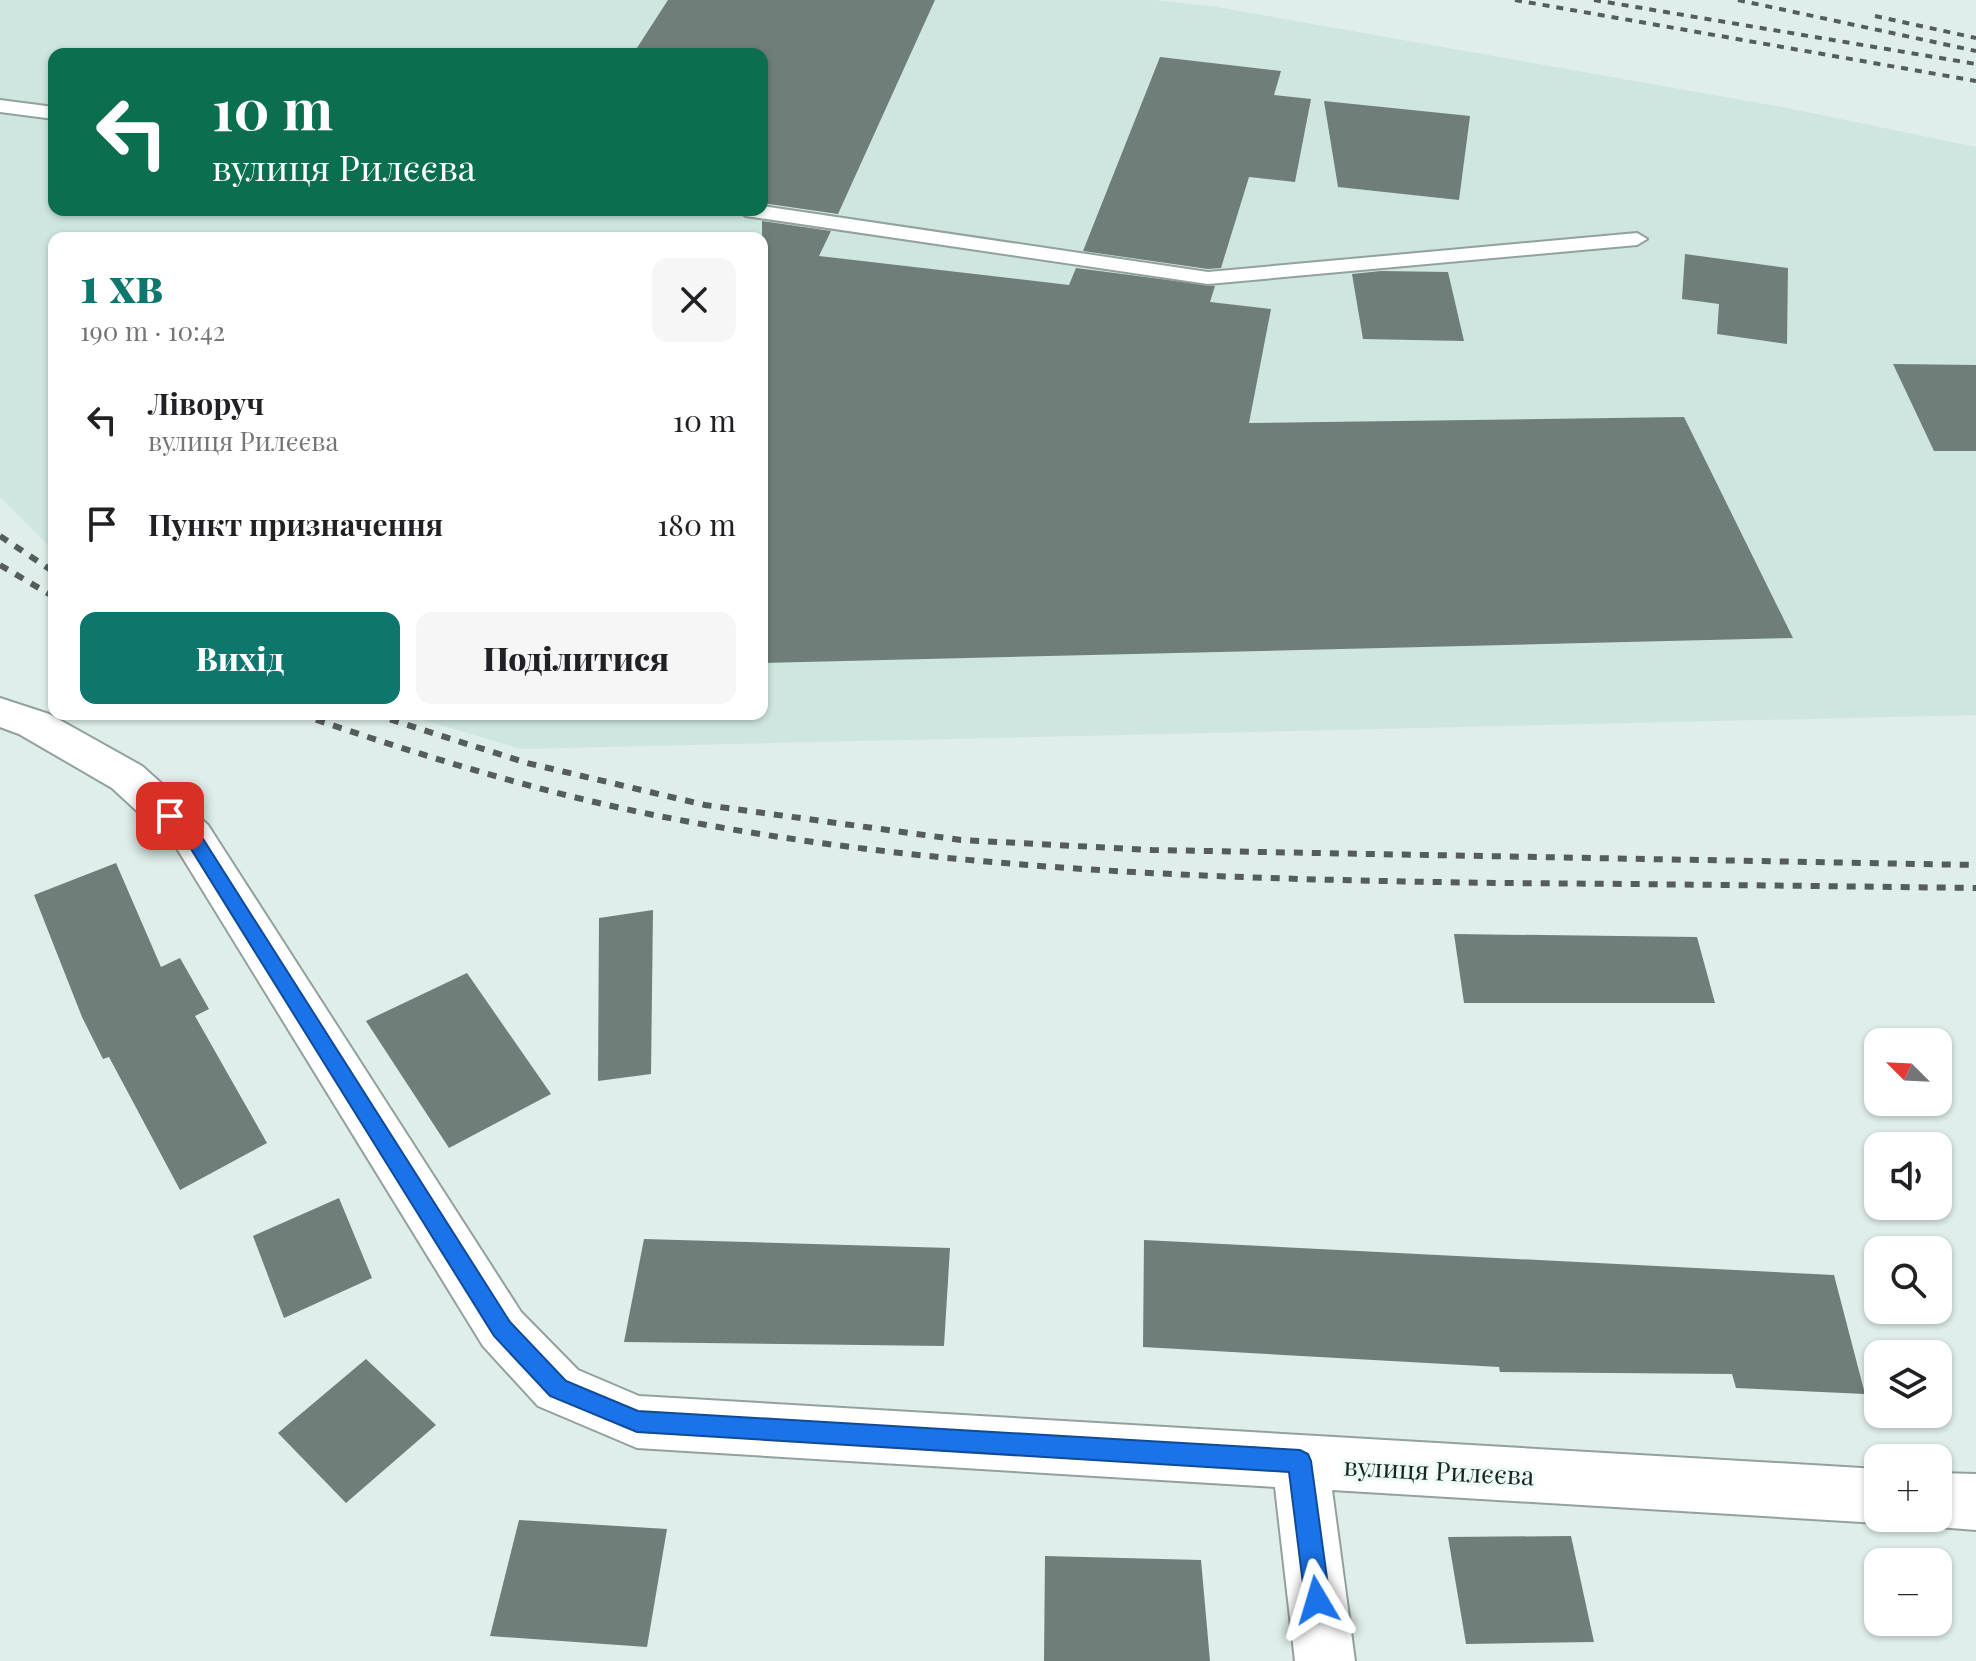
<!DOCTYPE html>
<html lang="uk">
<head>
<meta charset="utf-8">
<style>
	:root { --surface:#fff; --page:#f6f6f6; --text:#202124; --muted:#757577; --accent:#0f766e }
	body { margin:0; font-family:"Playfair Display",serif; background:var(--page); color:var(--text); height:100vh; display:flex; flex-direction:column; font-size:30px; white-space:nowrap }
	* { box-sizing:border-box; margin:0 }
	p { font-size:26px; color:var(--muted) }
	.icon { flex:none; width:44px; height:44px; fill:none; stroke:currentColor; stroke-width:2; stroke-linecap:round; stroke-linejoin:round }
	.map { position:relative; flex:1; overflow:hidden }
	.drawer { position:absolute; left:48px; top:232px; width:720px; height:488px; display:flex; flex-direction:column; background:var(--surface); border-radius:16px; box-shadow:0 2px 6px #0004 }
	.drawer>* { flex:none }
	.top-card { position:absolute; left:48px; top:48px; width:720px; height:168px; border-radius:16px; box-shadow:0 2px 6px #0004; background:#0b6e4f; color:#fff; overflow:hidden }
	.needle { width:52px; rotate:294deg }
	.controls { position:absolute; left:1864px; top:1028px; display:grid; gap:16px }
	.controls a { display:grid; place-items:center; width:88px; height:88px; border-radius:16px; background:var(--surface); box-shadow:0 2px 6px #0004; font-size:40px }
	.pin { position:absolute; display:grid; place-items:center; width:68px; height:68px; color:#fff; margin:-34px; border-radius:16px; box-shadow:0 4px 12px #0006 }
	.me { position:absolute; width:88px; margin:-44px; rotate:353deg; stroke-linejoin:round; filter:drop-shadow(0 0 6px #0008) }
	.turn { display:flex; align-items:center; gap:28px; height:168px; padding:0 32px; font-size:36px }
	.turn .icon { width:104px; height:104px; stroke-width:2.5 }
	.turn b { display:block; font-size:56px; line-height:68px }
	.round { display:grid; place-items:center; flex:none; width:84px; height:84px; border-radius:16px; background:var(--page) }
	.summary { display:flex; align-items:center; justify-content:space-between; height:136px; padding:0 32px }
	h1 { font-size:48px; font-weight:800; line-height:60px; color:var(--accent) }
	.cta { display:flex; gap:16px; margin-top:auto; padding:16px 32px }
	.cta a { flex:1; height:92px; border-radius:16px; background:var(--accent); color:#fff; font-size:32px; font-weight:800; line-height:92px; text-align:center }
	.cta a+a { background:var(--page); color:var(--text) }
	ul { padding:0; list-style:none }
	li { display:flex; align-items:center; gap:24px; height:104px; padding:0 32px }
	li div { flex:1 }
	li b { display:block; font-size:30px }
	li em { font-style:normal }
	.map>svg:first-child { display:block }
	.built { fill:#cee6df; fill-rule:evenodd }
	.building { fill:#707e7a }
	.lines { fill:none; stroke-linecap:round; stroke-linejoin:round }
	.lane-casing { stroke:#93a19d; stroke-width:4 }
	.street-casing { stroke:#93a19d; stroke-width:4 }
	.lane { fill:#fff; fill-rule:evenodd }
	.street { fill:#fff; fill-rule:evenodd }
	.rail-far1 { stroke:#555d5b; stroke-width:4; stroke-dasharray:7 7; stroke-linecap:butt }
	.rail { stroke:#555d5b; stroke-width:6; stroke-dasharray:9 9; stroke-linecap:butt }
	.route { fill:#1a73e8; stroke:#114b97; stroke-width:2 }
	.labels { text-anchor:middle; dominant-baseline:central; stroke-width:6; stroke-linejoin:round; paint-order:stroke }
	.near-street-label { font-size:26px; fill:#1d2321; stroke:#ecfcf7 }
</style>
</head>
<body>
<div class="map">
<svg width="1976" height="1661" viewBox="0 0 1976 1661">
	<rect width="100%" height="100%" fill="#dfeeea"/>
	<path class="built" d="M0 0H1154L1217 7 1787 108 1976 147V715L521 749 403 714H762V238H54V551L0 497ZM54 54H762V210H54Z"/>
	<g class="building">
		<path d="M668 0H935L838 214 762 203V54H633Z"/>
		<path d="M1160 57 1281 71 1274 95 1311 99 1295 182 1249 177 1221 268 1208 269 1083 251Z"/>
		<path d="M1324 101 1470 116 1459 200 1338 187Z"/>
		<path d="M762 221 831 231 819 256 1069 285 1076 268 1215 286 1210 302 1271 309 1249 423 1684 417 1793 638 762 663Z"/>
		<path d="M1685 254 1788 268 1787 344 1717 334 1719 304 1682 299Z"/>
		<path d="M1381 271 1448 272 1464 341 1363 339 1352 274Z"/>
		<path d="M1893 364 1976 365V451H1934Z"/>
		<path d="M116 863 161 967 180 958 209 1009 195 1016 267 1143 180 1190 109 1057 103 1059 82 1017 34 895Z"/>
		<path d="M653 910 651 1074 598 1081 599 918Z"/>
		<path d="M1454 934 1697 937 1715 1003H1464Z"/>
		<path d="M467 973 551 1094 449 1148 366 1021Z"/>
		<path d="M339 1198 372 1278 284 1318 253 1236Z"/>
		<path d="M644 1239 950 1248 944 1346 624 1342Z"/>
		<path d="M1144 1240 1834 1275 1865 1394 1736 1388 1732 1374 1500 1372 1499 1367 1143 1347Z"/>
		<path d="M366 1359 436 1425 346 1503 278 1433Z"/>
		<path d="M519 1520 667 1529 647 1647 490 1636Z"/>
		<path d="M1571 1536 1594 1642 1466 1644 1448 1537Z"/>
		<path d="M1045 1556 1201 1560 1210 1661H1044Z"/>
	</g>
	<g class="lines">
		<defs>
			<g id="lane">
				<path d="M0 100 54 107V119L0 112Z"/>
				<path d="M762 206 1208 272 1637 233 1647 239 1637 245 1208 284 746 216 736 210H762Z"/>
			</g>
			<g id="street">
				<path d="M0 698 49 714 142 766 208 825 521 1312 578 1370 639 1396 1878 1469V1518H1892L1878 1523 1332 1490 1355 1661H1295L1275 1487 637 1448 538 1406 483 1346 176 847 112 788 19 734 0 727Z"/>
				<path d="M1938 1473 1976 1474V1530L1938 1527 1918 1519 1938 1518Z"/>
			</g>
		</defs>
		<use href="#lane" class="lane-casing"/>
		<use href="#street" class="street-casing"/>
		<use href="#lane" class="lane"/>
		<use href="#street" class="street"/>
		<g class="rail-far1">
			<path d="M1515 0 1976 81"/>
			<path d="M1594 0 1976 64"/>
			<path d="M1738 0 1976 51"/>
			<path d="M1875 16 1976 38"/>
		</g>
		<g class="rail">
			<path d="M0 536 54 572"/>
			<path d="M0 565 54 597"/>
			<path d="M299 714C417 754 537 792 659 816 937 871 1217 879 1499 883 1658 884 1817 886 1976 888"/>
			<path d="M373 714 527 763 705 805 961 840 1152 850 1976 865"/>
		</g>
	</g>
	<path class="route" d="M170 810 198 831 510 1322 566 1381 638 1411 1300 1450 1308 1454 1311 1461 1330 1600 1326 1608 1317 1612 1308 1608 1305 1600 1289 1472 637 1432 550 1396 494 1336 186 841 161 816 164 812Z"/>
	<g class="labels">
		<g class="near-street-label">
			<text transform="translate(1439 1470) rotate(3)">вулиця Рилєєва</text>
		</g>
	</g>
</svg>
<div class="controls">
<a><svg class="needle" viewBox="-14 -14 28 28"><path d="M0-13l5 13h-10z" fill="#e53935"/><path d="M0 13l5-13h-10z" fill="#757577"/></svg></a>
<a><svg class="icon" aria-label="sound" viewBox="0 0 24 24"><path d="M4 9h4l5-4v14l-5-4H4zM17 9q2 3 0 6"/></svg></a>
<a><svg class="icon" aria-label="search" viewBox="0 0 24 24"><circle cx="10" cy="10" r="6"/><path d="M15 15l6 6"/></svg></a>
<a><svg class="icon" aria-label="layers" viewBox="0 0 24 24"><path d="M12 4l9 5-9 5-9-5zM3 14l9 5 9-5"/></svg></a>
<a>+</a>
<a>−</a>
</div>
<div class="pin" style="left:170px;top:816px;background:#d93025"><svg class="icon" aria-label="arrive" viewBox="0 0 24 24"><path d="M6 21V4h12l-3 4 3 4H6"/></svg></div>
<svg class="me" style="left:1317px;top:1600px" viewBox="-20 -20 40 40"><path d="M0-17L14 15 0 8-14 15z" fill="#1a73e8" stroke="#fff" stroke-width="4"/></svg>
<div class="top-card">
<div class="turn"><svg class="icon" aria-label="left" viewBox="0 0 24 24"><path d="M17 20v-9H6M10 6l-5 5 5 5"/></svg><div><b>10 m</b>вулиця Рилєєва</div></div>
</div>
<section class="drawer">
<div class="summary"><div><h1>1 хв</h1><p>190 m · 10:42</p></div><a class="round"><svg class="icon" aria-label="close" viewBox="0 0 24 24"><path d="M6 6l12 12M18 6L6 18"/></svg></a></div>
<ul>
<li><svg class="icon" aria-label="left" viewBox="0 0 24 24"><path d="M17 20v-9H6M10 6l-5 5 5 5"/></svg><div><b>Ліворуч</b><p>вулиця Рилєєва</p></div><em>10 m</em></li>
<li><svg class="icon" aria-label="arrive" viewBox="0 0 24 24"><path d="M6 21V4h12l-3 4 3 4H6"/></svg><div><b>Пункт призначення</b></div><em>180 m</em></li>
</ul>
<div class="cta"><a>Вихід</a><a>Поділитися</a></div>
</section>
</div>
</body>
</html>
